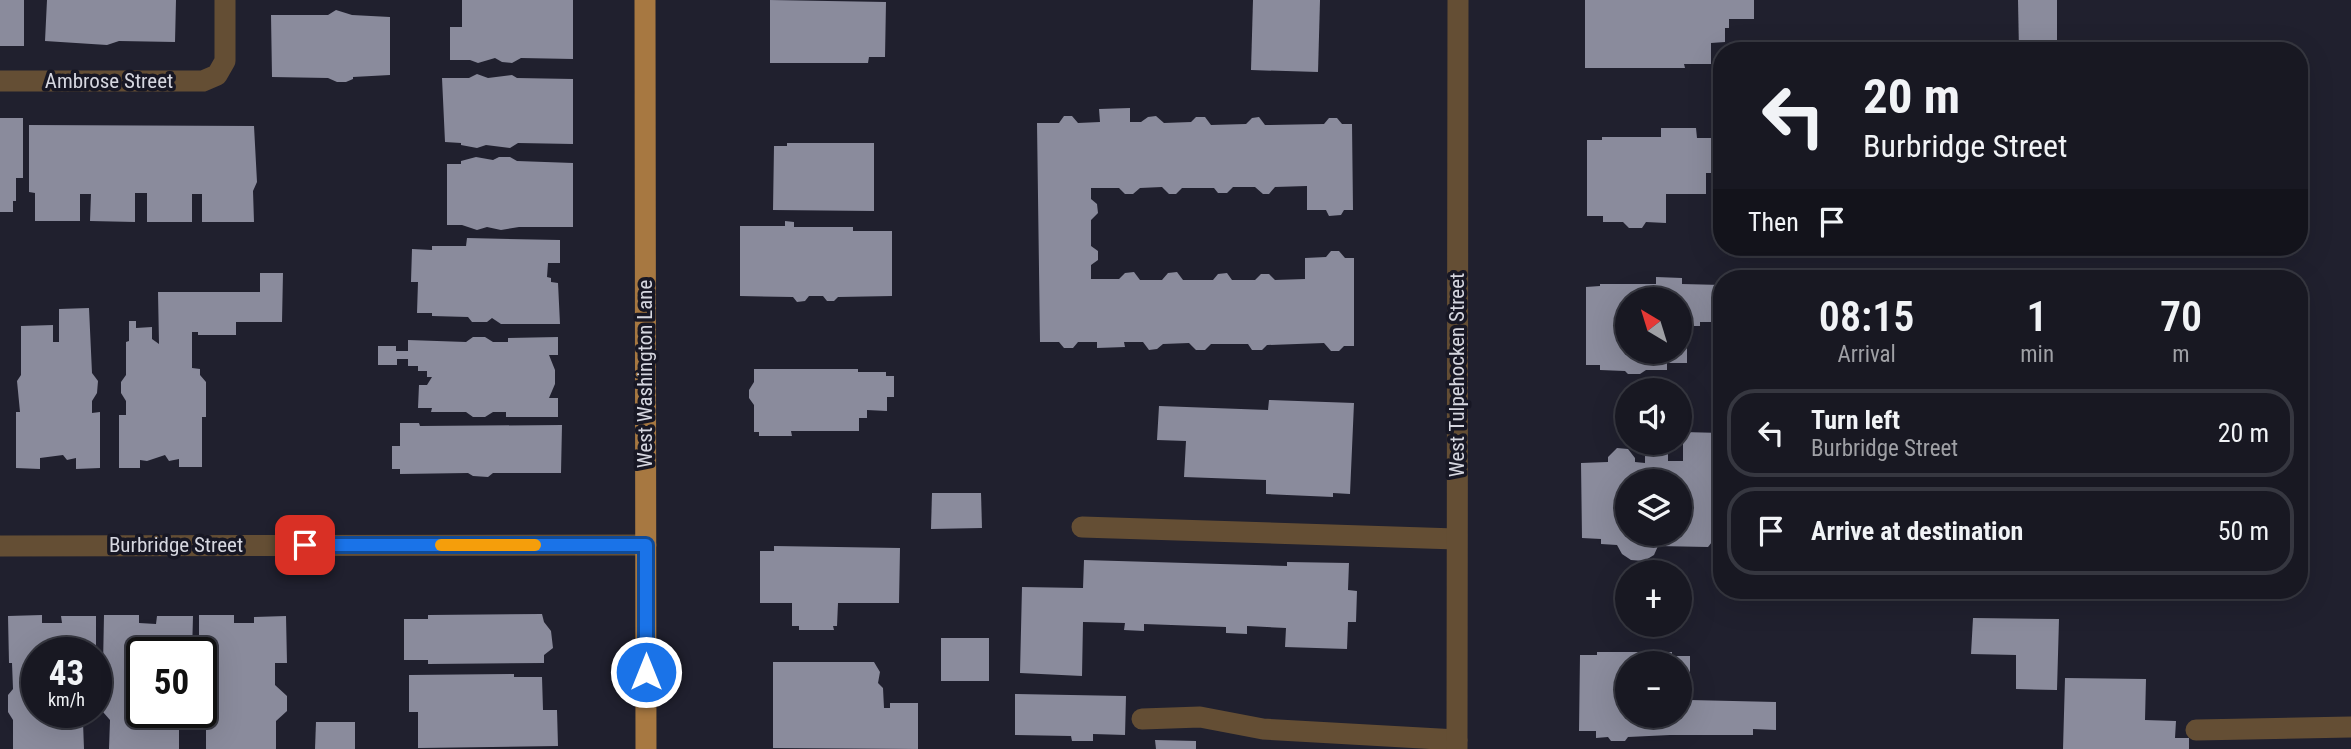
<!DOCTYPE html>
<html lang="en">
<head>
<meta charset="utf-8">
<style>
	:root { --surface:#181822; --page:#21212a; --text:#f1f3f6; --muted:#9fa0a5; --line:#363740 }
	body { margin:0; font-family:"Roboto Condensed",sans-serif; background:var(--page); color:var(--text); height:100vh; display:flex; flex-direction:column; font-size:26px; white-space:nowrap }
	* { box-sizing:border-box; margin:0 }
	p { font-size:23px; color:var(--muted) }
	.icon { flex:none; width:38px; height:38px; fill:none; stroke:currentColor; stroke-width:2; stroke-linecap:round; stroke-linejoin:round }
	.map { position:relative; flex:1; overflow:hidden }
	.side { position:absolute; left:1713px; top:270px; width:595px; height:329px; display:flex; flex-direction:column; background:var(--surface); border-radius:28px; box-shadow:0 7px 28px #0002,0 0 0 2px var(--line) }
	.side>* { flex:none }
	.banner { position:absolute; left:1713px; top:42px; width:595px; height:214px; border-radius:28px; box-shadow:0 7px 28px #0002,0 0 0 2px var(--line); background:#181822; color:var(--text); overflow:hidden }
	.needle { width:46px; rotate:322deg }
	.controls { position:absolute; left:1615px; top:287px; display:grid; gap:14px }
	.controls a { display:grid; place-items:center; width:77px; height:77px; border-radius:50%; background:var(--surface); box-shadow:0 7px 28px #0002,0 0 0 2px var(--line); font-size:35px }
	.speed { position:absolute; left:21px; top:637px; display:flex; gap:14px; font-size:35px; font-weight:700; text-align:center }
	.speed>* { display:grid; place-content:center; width:91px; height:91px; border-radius:50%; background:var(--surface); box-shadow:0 7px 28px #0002,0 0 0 2px var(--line); line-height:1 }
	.speed small { font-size:18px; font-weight:400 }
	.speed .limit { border:4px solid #111; border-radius:10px; background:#fff; color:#111 }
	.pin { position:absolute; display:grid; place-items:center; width:60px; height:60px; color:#fff; margin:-30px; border-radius:14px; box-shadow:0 4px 10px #0006 }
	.me { position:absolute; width:77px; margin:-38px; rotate:0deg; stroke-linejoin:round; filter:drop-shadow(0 0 5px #0008) }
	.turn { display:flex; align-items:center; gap:24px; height:147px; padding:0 35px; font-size:32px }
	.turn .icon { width:91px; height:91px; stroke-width:2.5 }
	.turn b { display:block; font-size:49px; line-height:60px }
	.then { display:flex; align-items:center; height:66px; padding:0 35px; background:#0003; gap:14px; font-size:26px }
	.eta { display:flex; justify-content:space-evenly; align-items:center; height:119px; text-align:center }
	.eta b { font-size:42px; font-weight:600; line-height:49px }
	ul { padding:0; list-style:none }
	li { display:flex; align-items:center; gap:21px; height:88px; margin:0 14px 10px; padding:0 21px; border:4px solid var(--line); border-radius:28px }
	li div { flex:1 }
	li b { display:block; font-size:26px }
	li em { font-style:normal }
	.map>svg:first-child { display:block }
	.building { fill:#8a8b9c; fill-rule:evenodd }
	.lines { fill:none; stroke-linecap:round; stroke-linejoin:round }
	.minor { stroke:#644e34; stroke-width:21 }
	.major { stroke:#a77841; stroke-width:21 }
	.route-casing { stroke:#114b97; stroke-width:18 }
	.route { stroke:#1a73e8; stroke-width:12 }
	.slow { stroke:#f59e0b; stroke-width:12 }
	.labels { text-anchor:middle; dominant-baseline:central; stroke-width:7; stroke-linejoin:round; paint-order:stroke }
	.street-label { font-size:21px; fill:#d6d7e0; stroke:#171724 }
</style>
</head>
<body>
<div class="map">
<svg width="2351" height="749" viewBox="0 0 2351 749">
	<rect width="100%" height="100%" fill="#20202e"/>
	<g class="building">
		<rect x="0" y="0" width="24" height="46"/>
		<path d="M47 0H176L175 42 119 41 107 45 45 41Z"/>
		<path d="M462 0H573V59L521 58 512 63 502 62 495 58 478 63 470 60H450V27H462Z"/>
		<path d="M770 0 886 2 885 57H869L868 63H770Z"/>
		<path d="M1253 0H1320L1318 72 1251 70Z"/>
		<path d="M1585 0H1754V19H1729V28H1725V42L1711 43V64H1684L1685 68H1585Z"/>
		<path d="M2018 0H2057V51H2019Z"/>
		<path d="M336 10 352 15 390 17V75L353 77V79L346 82H337L328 78 272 77 271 15H328Z"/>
		<path d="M477 74 488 78 512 75 517 78 573 79V144L518 143 510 148 486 145 477 148 461 145V143L445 142 442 78H469Z"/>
		<path d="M1130 108V122H1141L1148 117 1156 116 1164 123 1191 122 1196 117H1205L1211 125 1246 124 1252 118 1259 117 1265 125 1324 124 1329 118H1337L1342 124H1352L1353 210H1344L1341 215 1329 216 1326 210H1307V186L1275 187 1269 194H1263L1255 187H1233L1227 193H1218L1214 188H1182L1176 194H1169L1162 187 1140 188 1133 194H1125L1119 188H1091V199L1097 204 1098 213 1091 220V246L1098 251V260L1091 265V279H1119L1125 273 1134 272 1140 280H1162L1168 273 1177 272 1183 280H1213L1218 274 1227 273 1232 280H1255L1261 274H1269L1275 280 1305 279V258L1326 257 1331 251H1339L1345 258H1354V346H1344L1339 351H1331L1324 343 1267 345 1262 350H1252L1248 344H1211L1205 350H1196L1189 343 1163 344 1157 349 1149 350 1143 342H1124L1125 347 1097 348V342H1078L1073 348H1064L1059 342H1040L1037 123H1059L1064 116H1072L1078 123 1100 122 1099 109Z"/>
		<path d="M0 118H23V178H16V201H13V212H0Z"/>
		<path d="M29 125 254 126 257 182 253 191 254 222H202V194H192V222H147V193H135V222L90 221 91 194H80V221H35V193L29 192Z"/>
		<path d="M1661 128H1696L1697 138H1722V173H1706V194H1666V223L1646 222 1642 228H1629L1623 222H1603V216H1587V140H1602V137H1661Z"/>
		<path d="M787 143H874V211L773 210 774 146H787Z"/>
		<path d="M476 157 493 160 499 157H510L517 161 573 163V227H519L501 230 487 227 477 230 462 225H447V164H461V161Z"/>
		<path d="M785 221 794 222V227H853V231H892V296L838 297 834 301H827L823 296H809L805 301 797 302 793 297 740 296V226H785Z"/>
		<path d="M467 238 560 240V263H548L547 277 551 278V282L558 283 560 324H501L492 318 487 322H472L468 317 432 316V313H417L418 282H411L412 249 432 250V246H466Z"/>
		<path d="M260 273H283L282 322H236V335H198V332H192V368L200 369V375L206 382V417H202V467H179V459L169 461 165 455 147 461 140 460V468H119V415H126V401L121 393V382L126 375V342L129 341V321H136V328L152 327V339L159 344 158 292H260Z"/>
		<path d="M1656 277 1682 278V284L1722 285V322H1700V326H1687V363H1667V370H1646L1640 374H1628L1625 371 1600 370V365H1586V287L1600 286V284H1656ZM1628 299H1680V352H1628Z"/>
		<path d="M89 308 92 373 98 381 97 393 92 401V413L100 412V468L76 469V458L67 460 63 455 40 458V469L16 468V412H20L17 381 21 375V326L53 325V342H59V309Z"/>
		<path d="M473 337H485L493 342H508V338L558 337V355H549L555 370V384L549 398H558V417H506V412H493L485 417H473L466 412H431L432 408H418L419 385H427L432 377H427V371H418V366H408V359H397V365H378V346H396V351H408V340L466 342Z"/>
		<path d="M754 369H858V372H886V376H894V397H887V411L867 410V418H859V431H791L792 436H759V432H754V405L749 398V390L754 382Z"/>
		<path d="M1269 400 1354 403 1350 494 1333 493V497L1266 494V480L1184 477 1186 441 1157 440 1159 406 1268 410Z"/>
		<path d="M400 423H419L420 426 562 425 561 473H493L488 477 473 476 468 473 400 474V469H392V446H400Z"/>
		<path d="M1683 432 1722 433V497H1719V503H1722V542H1712L1708 547 1658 546 1654 555 1644 561 1631 560 1622 554 1617 545 1601 544V539L1582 538 1581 463 1608 462V457L1617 448 1628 449 1635 458V462L1645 463V450L1668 451V461H1683ZM1628 481H1680V534H1628Z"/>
		<path d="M932 493H981L982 528 931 529Z"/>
		<path d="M774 546 900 548 899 603H838L837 626H833L834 630H799V626H792V603H760V551H774Z"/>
		<path d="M1084 560 1287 566V562L1349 563 1348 590 1357 591 1356 622H1348L1347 649 1285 647 1286 628 1247 626V634L1226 633V627L1144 624V631L1124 630 1125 623 1083 622 1082 676 1020 673 1022 587 1083 588Z"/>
		<path d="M542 614 544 622 551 631 553 648 544 655V663L428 664V660H404V619H428V615Z"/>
		<path d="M42 615V623H62L61 616H96V653H37V712H93L83 722 84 749H13V720L8 712V695L13 689 12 663H9L8 616Z"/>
		<path d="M104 615H139V623L156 624 157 616H193L192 653H142V712H187L179 720V749H109L110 720 103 712V697L108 688 109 665H103Z"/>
		<path d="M199 615H234V623H254V617L286 616 287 663H275V685L287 696V711L276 721V749H206V722L200 712 201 694 205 688V663L201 664V653H199Z"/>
		<path d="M1973 618 2059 619 2057 690 2016 689V655L1971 654Z"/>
		<rect x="941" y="638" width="48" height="43"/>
		<path d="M1597 652H1672V656H1690V700L1776 702V730L1753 729V735H1670L1628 737 1625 741H1611L1608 737 1596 738V731H1579L1580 655H1597ZM1628 663H1680V716H1628Z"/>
		<path d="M773 662H874L880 672 878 683 883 688 884 708H890V703H918V749L773 748Z"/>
		<path d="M514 674V677H542L543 710H557L558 746 418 748V712H409V675Z"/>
		<path d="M2065 678 2146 679 2145 720 2176 721 2175 738H2189V749H2063Z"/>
		<path d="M1015 694 1126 696 1125 735 1093 734V741H1072L1071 736 1015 735Z"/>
		<path d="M316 722H355V749H315Z"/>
		<path d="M1155 740 1196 741V749H1156Z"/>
	</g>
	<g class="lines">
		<g class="minor">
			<path d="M0 81H203L217 75 225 61V0"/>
			<path d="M1082 527 1456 539"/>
			<path d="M0 546 646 545"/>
			<path d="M1142 719 1200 717 1263 729 1457 740"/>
			<path d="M2196 730 2351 727"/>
			<path d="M1457 749 1458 0"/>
		</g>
		<path class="major" d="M645 0 646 749"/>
	</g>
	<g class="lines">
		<defs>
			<path id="route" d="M305 545H646V672"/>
		</defs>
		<use href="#route" class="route-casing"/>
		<use href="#route" class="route"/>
		<path class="slow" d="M441 545H535"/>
	</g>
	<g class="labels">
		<g class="street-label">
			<text x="109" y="81">Ambrose Street</text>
			<text transform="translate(645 374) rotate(-90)">West Washington Lane</text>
			<text transform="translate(1457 375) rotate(-90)">West Tulpehocken Street</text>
			<text x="176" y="545">Burbridge Street</text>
		</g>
	</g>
</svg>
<div class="controls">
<a><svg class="needle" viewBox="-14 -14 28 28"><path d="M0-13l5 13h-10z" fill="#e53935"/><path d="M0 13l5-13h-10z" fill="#9fa0a5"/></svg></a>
<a><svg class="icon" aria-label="sound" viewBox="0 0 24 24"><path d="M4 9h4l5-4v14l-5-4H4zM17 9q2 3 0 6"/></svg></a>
<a><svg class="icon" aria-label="layers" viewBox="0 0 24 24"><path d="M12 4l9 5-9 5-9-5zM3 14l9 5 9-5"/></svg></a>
<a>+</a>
<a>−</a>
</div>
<div class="speed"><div>43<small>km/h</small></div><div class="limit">50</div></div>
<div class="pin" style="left:305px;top:545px;background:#d93025"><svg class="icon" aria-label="arrive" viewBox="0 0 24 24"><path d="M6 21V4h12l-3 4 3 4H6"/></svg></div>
<svg class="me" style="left:646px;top:672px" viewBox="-20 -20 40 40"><circle r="17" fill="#1a73e8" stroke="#fff" stroke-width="3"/><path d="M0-11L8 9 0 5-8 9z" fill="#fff"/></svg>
<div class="banner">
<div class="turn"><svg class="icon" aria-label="left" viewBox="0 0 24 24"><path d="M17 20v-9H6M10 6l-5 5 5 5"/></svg><div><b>20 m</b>Burbridge Street</div></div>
<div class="then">Then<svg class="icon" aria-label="arrive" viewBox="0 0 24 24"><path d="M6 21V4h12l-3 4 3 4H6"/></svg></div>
</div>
<section class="side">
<div class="eta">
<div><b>08:15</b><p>Arrival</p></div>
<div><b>1</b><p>min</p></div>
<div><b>70</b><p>m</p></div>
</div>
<ul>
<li><svg class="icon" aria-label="left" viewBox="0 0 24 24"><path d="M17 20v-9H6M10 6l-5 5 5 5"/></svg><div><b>Turn left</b><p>Burbridge Street</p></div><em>20 m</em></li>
<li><svg class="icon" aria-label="arrive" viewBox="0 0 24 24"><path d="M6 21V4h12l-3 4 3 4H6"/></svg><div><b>Arrive at destination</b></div><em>50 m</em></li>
</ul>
</section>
</div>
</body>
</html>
